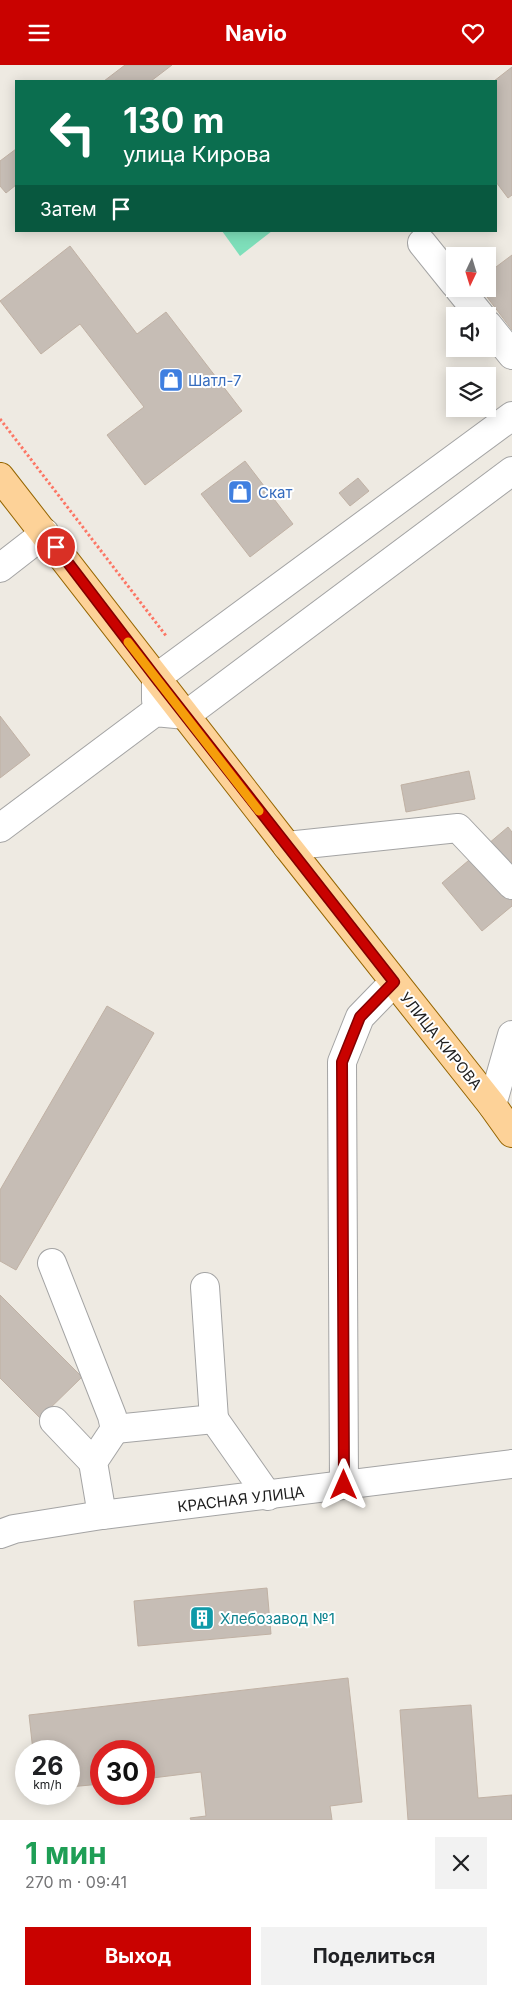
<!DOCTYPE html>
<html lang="ru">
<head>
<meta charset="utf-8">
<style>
	:root { --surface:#fff; --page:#f2f2f2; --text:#202124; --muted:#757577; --accent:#c90200 }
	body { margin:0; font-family:Inter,sans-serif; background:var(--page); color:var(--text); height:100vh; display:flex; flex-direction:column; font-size:19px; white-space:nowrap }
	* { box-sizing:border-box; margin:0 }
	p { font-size:16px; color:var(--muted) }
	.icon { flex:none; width:28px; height:28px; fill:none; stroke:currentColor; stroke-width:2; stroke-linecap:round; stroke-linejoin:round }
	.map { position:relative; height:1755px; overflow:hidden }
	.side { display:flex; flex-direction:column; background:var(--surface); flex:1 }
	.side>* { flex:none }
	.guide { position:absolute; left:15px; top:15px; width:482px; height:152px; border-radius:0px; box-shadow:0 2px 12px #0003; background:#0b6e4f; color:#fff; overflow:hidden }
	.needle { width:32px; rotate:184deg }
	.buttons { position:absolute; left:446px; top:182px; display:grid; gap:10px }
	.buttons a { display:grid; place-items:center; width:50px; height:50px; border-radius:0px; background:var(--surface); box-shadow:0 2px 12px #0003; font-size:25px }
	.speed { position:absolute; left:15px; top:1675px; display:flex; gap:10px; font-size:25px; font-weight:700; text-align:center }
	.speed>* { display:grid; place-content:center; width:65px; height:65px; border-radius:50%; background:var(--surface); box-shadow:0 2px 12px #0003; line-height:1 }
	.speed small { font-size:12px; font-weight:400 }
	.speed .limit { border:8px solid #d22; background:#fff; color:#111 }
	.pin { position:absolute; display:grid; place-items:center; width:42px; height:42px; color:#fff; margin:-21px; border:2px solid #fff; border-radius:50%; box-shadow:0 1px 5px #0007 }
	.me { position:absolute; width:55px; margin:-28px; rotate:0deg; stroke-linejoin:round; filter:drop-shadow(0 0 4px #0008) }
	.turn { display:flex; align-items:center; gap:18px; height:105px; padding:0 25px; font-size:22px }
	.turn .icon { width:65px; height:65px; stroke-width:2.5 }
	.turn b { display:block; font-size:35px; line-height:42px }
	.then { display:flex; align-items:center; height:48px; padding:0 25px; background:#0003; gap:10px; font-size:19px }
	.round { display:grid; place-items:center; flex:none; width:52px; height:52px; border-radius:0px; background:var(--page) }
	.head { display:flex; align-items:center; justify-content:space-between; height:85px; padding:0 25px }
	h1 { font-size:30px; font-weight:700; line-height:38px; color:#1e9e55 }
	.primary-button { display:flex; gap:10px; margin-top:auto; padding:10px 25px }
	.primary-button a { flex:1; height:58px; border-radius:0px; background:var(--accent); color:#fff; font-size:20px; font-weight:700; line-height:58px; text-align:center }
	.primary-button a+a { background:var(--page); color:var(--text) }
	header { display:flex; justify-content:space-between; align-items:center; height:65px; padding:0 25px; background:var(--accent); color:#fff; font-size:22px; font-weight:700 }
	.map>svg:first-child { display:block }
	.pitch { fill:#7edfba }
	.building { fill:#c6bdb5; stroke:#c0b1a4 }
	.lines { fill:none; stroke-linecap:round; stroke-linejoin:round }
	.minor-casing { stroke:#a4a4a4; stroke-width:30 }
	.major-casing { stroke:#956500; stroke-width:30 }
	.path { stroke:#fc7665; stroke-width:3; stroke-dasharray:2.5 2.5; stroke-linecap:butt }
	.minor { stroke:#fff; stroke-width:28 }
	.major { stroke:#fdd298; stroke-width:28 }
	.route-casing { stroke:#830100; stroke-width:12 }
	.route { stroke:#c90200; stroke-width:9 }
	.slow { stroke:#f59e0b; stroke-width:9 }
	.labels { text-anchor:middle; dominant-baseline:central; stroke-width:4; stroke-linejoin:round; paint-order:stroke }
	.shop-label { font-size:15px; fill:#366cbe; stroke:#fff; text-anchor:start }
	.street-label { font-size:15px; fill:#1d1d1d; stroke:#fff }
	.culture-label { font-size:15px; fill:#0d838f; stroke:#fff; text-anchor:start }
</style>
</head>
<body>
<header><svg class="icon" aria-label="menu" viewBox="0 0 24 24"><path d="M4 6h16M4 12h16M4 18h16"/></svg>Navio<svg class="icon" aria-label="heart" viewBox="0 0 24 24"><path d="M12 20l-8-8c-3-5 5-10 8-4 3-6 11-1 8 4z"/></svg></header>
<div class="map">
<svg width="512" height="1755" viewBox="0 0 512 1755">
	<rect width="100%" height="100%" fill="#eeeae2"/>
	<path class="pitch" d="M222 166H272L240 191Z"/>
	<g class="building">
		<path d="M125 0H172L151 16H104Z"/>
		<path d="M512 2V130L508 133 496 117V16H494Z"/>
		<path d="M16 84V120L6 128 0 121V96Z"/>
		<path d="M70 181 137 269 166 247 242 346 145 420 107 370 144 342 80 259 41 289 0 236Z"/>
		<path d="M512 190V265L481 224H488V208Z"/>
		<path d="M245 396 293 459 250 492 201 429Z"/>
		<path d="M358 413 369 426 350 441 339 428Z"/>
		<path d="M0 651 30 690 0 713Z"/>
		<path d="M469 706 475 734 406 747 401 720Z"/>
		<path d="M508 762 512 767V841L482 866 442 818Z"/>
		<path d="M107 941 154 968 16 1205 0 1196V1125Z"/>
		<path d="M0 1230 82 1312 40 1353 0 1313Z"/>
		<path d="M267 1523 271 1569 138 1581 134 1536Z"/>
		<path d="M348 1613 362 1737 330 1741 332 1755H191L190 1753 206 1751 201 1707 144 1714V1686H101V1719L69 1722V1686H33L29 1650Z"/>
		<path d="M471 1640 478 1733 512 1730V1755H408L400 1645Z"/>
	</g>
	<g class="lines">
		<defs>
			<g id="minor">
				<path d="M422 178 455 219"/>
				<path d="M459 224 481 251"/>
				<path d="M488 260 512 290"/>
				<path d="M0 503 45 468"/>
				<path d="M156 635V613L512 351"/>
				<path d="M0 763 155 647 186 650 512 406"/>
				<path d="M287 781 458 763 512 820"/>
				<path d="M492 1040 512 970"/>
				<path d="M52 1198 112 1351 115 1364 93 1397 102 1450"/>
				<path d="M214 1354 268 1431"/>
				<path d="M54 1356 93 1397"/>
				<path d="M115 1364 214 1354 205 1222"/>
				<path d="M344 1420 342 997 360 952 394 917"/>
				<path d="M0 1469 14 1464 102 1450 512 1399"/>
			</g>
			<path id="major" d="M0 412 287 781 492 1040 512 1068"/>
		</defs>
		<use href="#minor" class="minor-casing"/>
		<use href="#major" class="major-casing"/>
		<path class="path" d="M0 354 167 572"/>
		<use href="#minor" class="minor"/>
		<use href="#major" class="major"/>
	</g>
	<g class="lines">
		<defs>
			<path id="route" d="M56 482 156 613 394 917 360 952 342 997 344 1420"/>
		</defs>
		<use href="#route" class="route-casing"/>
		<use href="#route" class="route"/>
		<path class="slow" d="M128 577 259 746"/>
	</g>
	<defs>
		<symbol id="shop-square" viewBox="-11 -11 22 22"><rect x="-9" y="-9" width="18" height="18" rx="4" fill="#3f7fe0" stroke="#fff"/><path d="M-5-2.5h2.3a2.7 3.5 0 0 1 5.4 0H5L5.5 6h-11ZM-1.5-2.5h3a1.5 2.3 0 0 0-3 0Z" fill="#fff"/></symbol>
		<symbol id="building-square" viewBox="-11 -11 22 22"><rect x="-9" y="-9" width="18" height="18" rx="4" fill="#0f9aa8" stroke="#fff"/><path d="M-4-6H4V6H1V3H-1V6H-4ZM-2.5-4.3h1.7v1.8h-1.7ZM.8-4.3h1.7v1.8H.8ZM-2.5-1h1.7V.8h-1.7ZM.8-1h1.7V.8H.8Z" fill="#fff"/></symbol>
	</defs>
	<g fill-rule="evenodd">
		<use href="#shop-square" x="157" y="301" width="28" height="28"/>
		<use href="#shop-square" x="226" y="413" width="28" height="28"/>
		<use href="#building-square" x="188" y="1539" width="28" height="28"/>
	</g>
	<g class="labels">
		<g class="shop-label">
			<text x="188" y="315">Шатл-7</text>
			<text x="258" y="427">Скат</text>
		</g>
		<g class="street-label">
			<text transform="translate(441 976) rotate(51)">УЛИЦА КИРОВА</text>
			<text transform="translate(241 1434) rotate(-7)">КРАСНАЯ УЛИЦА</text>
		</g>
		<g class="culture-label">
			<text x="220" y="1553">Хлебозавод №1</text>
		</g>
	</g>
</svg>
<div class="buttons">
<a><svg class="needle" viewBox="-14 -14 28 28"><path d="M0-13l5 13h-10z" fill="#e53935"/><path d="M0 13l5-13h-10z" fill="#757577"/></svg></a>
<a><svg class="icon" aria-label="sound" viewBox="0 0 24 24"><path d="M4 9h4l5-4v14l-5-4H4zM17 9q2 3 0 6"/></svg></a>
<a><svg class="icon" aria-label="layers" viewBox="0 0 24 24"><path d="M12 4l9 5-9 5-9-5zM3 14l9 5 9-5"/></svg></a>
</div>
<div class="speed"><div>26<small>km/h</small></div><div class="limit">30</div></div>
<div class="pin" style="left:56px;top:482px;background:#d93025"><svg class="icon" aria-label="arrive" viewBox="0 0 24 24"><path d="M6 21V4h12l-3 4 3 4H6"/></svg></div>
<svg class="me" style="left:344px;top:1420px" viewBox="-20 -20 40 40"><path d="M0-17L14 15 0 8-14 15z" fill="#c90200" stroke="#fff" stroke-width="4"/></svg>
<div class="guide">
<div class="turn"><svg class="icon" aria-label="left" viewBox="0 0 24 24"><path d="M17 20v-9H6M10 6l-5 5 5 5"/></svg><div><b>130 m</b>улица Кирова</div></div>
<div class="then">Затем<svg class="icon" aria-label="arrive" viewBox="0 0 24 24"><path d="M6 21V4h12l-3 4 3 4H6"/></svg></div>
</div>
</div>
<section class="side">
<div class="head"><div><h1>1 мин</h1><p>270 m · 09:41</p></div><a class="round"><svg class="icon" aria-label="close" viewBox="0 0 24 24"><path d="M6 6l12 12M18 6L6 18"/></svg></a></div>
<div class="primary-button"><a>Выход</a><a>Поделиться</a></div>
</section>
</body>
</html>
